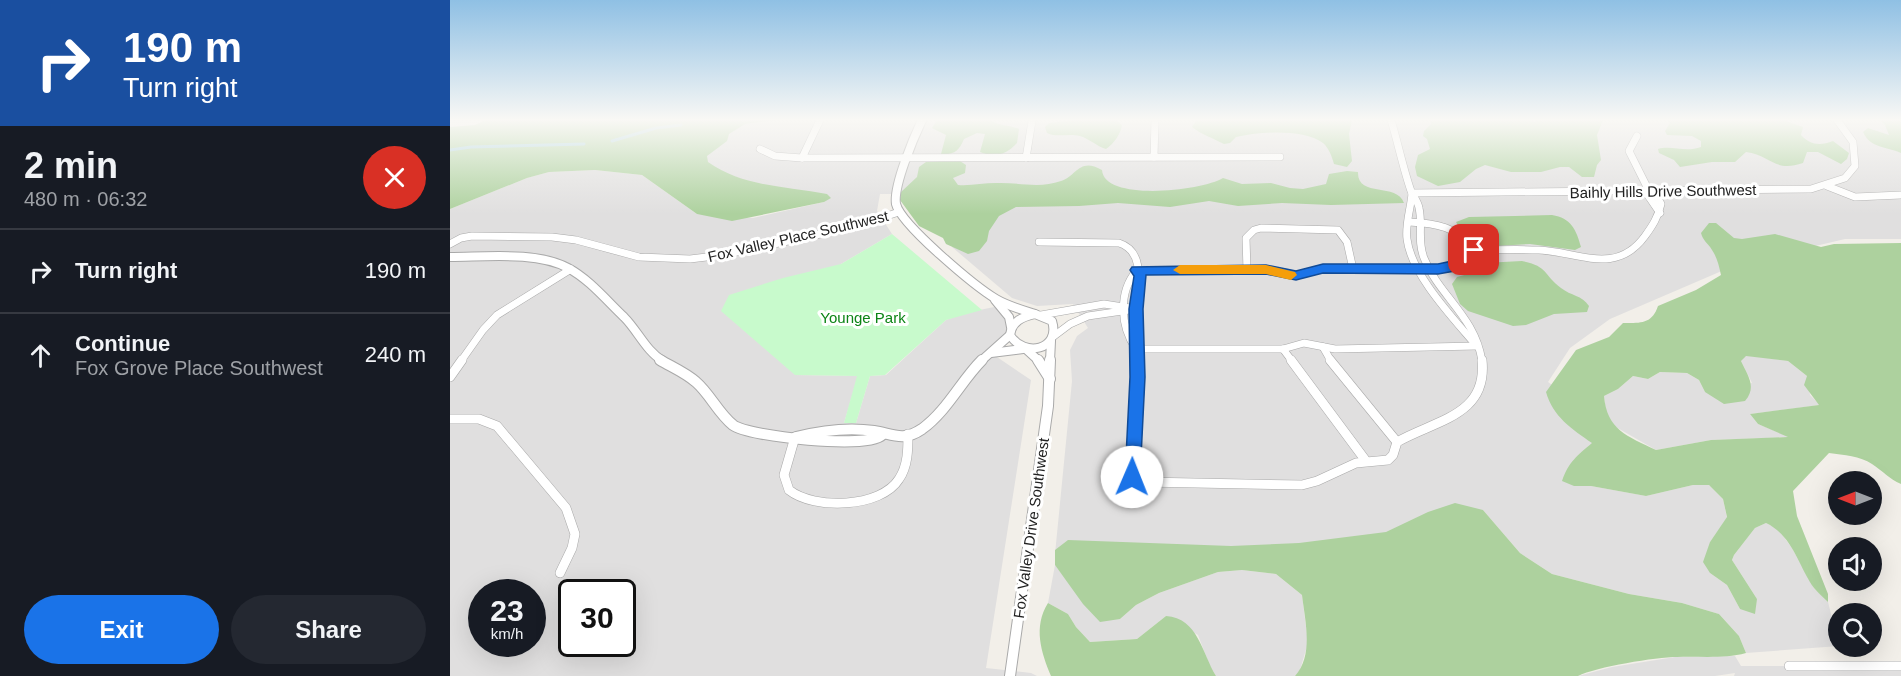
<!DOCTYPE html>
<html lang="en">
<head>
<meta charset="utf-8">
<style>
	:root { --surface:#171b24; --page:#242831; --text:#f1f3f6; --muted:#9ea1a6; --line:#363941; --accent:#1a73e8 }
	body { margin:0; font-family:Arial,sans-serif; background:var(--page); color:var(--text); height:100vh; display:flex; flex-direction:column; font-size:22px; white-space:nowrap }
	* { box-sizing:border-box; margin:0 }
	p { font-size:20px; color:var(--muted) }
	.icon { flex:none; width:33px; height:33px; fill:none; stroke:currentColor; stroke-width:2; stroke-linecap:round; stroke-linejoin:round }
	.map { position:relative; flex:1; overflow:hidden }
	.details { display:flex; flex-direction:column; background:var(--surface); width:450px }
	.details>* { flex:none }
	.top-card { background:#1a4fa0; color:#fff; overflow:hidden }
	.needle { width:39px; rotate:270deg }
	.tools { position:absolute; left:1378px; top:471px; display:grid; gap:12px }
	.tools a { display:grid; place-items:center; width:54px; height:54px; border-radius:50%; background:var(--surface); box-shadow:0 6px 24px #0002; font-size:30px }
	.speed { position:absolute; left:18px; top:579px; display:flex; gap:12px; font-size:30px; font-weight:700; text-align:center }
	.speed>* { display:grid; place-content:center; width:78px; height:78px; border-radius:50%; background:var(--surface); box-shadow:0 6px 24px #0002; line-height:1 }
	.speed small { font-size:15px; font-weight:400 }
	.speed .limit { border:3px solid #111; border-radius:9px; background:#fff; color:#111 }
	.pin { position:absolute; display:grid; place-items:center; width:51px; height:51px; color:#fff; margin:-26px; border-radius:12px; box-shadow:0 3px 9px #0006 }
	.me { position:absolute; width:66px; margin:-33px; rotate:1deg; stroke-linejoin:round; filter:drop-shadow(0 0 4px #0008) }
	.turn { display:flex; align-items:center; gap:21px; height:126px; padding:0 24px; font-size:27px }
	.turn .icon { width:78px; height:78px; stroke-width:2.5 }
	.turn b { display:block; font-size:42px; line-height:51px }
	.round { display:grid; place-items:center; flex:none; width:63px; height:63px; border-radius:32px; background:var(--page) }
	.overview { display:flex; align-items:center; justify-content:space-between; height:102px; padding:0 24px }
	h1 { font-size:36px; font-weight:600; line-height:45px }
	.primary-button { display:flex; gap:12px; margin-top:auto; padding:12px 24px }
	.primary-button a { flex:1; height:69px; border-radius:36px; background:var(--accent); color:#fff; font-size:24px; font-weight:600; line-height:69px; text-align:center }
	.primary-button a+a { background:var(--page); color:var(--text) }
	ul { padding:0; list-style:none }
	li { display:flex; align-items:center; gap:18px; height:84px; padding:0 24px; border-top:2px solid var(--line) }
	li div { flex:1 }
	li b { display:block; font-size:22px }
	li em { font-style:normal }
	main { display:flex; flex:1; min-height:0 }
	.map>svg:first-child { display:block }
	.residential { fill:#e0dfdf; fill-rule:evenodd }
	.forest { fill:#add19e; fill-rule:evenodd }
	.park { fill:#c8facc }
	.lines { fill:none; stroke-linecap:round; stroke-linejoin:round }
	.stream { stroke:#aad3df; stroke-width:3 }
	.minor-far1-casing { stroke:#a9a9a9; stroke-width:8 }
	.minor-casing { stroke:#a9a9a9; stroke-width:10 }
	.tertiary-far1-casing { stroke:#a9a9a9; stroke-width:10 }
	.tertiary-casing { stroke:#a9a9a9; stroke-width:12 }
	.minor-far1 { stroke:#fff; stroke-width:7 }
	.minor { stroke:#fff; stroke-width:9 }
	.tertiary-far1 { stroke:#fff; stroke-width:8 }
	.tertiary { stroke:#fff; stroke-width:10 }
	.route { fill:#1a73e8; stroke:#114b97; stroke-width:1.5 }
	.slow { fill:#f59e0b }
	.labels { text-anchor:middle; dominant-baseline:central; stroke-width:6; stroke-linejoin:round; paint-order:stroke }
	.street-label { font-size:15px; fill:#222; stroke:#fff }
	.park-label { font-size:15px; fill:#0c8416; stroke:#fff }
</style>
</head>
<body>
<main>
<section class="details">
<div class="top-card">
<div class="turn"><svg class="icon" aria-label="right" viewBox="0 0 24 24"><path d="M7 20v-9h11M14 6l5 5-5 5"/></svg><div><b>190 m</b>Turn right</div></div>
</div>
<div class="overview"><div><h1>2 min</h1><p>480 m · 06:32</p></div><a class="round" style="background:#d93025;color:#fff"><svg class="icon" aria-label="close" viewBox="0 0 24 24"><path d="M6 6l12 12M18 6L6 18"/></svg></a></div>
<ul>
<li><svg class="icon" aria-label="right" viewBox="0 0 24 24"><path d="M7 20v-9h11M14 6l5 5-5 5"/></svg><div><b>Turn right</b></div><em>190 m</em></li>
<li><svg class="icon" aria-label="ahead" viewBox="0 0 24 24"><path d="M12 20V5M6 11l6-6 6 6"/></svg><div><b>Continue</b><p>Fox Grove Place Southwest</p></div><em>240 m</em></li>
</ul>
<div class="primary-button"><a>Exit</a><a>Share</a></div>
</section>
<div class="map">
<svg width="1451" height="676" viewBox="0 0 1451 676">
	<rect width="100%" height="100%" fill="#f2efe9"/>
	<g class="residential">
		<path d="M279 120H1451V239H1395L1288 264 1160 319 1120 348 1098 382 1167 432 1124 486H1141L1196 496 1243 485H1259L1273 499 1277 518 1260 542V573L1277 585 1290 609 1307 599 1282 560 1284 555 1305 528 1316 523 1328 529 1342 548 1364 588 1378 602 1389 646 1296 653 1289 636 1269 614 1232 603 1179 594 1102 574 1070 553 1033 510 953 556 605 554 622 381 620 350 627 336 638 328 623 304 587 306 562 298 502 247 564 194H430L427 211 442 234 391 264 345 375 408 376 394 423H406L420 376 436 375 496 320 515 313 549 306 555 312 558 332 541 353 581 380 536 668 581 673 587 676H0V209L77 178 99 172 145 170 192 175 247 214 303 218 374 202 248 195 244 147ZM32 592H82V644H32ZM122 592H172V644H122Z"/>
		<path d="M1296 355 1338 361 1357 376 1360 395 1370 405 1300 414 1308 424 1340 437 1261 440 1206 450 1164 426 1156 412 1154 396 1168 389 1183 376 1198 379 1210 372 1237 373 1249 380 1255 392 1302 383 1291 361Z"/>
		<path d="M605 565 615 578 670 619 686 605 709 593 768 572 792 570 826 574 852 595 858 643 850 670 845 676H766L759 664 748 635 716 616 687 639 640 642 626 627 618 614 598 603Z"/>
		<path d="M1285 656 1291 666H1451V676H1284L1285 673 1265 676H1128L1162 667 1225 657Z"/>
	</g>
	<g class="forest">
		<path d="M35 120H324L295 124 279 134 277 141 257 156 258 162C293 187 336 186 377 194L381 198 374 202 282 221 247 214 192 175 145 170 99 172 77 178 0 209V127L25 125Z"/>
		<path d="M487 120H541C548 126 560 125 569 129L567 143C556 155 545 158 530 152L535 134 527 133 514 139C509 151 504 155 491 154L496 135 482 128Z"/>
		<path d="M627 120H666L672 125C671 133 664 144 656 149 646 146 640 139 630 136 618 133 608 138 597 133L595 127 599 123Z"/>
		<path d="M752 120H902L899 134 902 161 897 167 884 164C882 157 879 148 873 143 853 128 808 132 786 137L780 143 774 144C763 138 752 135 742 127L746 121Z"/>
		<path d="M980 120H1079L1084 122 1091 120H1153L1147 135 1151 160 1147 165 1144 177H1132L1119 167H1110L1091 172H1061L1035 165 1026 169 1010 182 988 186 967 176 965 167 968 155 980 149 977 139 973 136 974 131 981 124Z"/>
		<path d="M1217 120H1333L1353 127 1351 135C1360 145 1370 146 1383 141L1399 153 1397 159 1391 164 1368 152H1357L1353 163C1324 173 1321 155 1296 152L1285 162H1262L1230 167 1224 160 1209 153 1208 149C1222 145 1235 153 1251 147V141L1242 136 1217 135 1215 131 1220 123Z"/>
		<path d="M1430 120H1451V153C1436 146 1421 149 1413 132L1418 128 1439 135 1435 125Z"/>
		<path d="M490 161H510L516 165 515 173 503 178 508 185C521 186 533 183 546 183 568 182 589 189 611 181 627 176 629 157 652 170 654 202 752 191 773 178L792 184 821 183 840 188 853 189 876 184 879 174 897 171 908 172C907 198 947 182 954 203L881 205 832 203 788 206 759 201 720 207 668 203 629 206 566 207 549 216 539 231 537 241 529 251 518 254 496 244 493 238 469 226 450 200 451 192 467 177 469 167 476 162Z"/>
		<path d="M1102 215C1121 218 1126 229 1131 247L1125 250 1080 244 1045 246 1029 241 1009 227 1006 222 1019 217Z"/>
		<path d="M1259 223H1266L1284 238 1292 239 1325 234 1371 247 1384 244 1451 243V484C1439 479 1433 471 1422 464 1410 456 1394 455 1379 453L1343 491 1347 516 1378 594V602C1373 597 1368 593 1364 588 1348 565 1343 536 1316 523L1305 528 1284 555 1282 560 1307 599 1305 614 1290 609 1277 585 1260 573 1253 562 1260 542 1277 517 1273 499 1259 485H1243L1196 496 1141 486H1124L1112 481C1118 462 1128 455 1142 443 1122 429 1103 417 1096 392L1126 350 1159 337 1173 323C1191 323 1202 324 1208 306L1246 290 1271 275C1269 266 1267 257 1262 250 1258 243 1253 241 1251 233ZM1296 356 1338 361 1357 376 1354 385 1369 405 1300 414 1308 424 1338 437 1261 440 1206 450C1177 436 1157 430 1154 396L1168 389 1183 376 1198 379 1210 372 1237 373 1249 380 1255 392 1274 404 1295 401C1307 387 1298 376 1291 361Z"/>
		<path d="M1072 261C1098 266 1093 274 1111 288 1121 296 1132 295 1139 306L1137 312 1104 314 1076 325 1063 326 1018 311 1010 304 1002 284 1007 277 1029 271 1034 263Z"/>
		<path d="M1005 503 1033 510 1070 553 1102 574 1179 594 1232 603 1269 614 1289 636 1296 653C1274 659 1250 656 1227 657 1206 657 1146 667 1128 676H845C864 655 855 621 852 595L826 574 792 570 768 572 709 593 686 605 670 619 650 622 633 604 605 565V550L618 540 781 546 849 543 936 532 978 512Z"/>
		<path d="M598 603 618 614 626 627 640 642 687 639 716 616C748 618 752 653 766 676H601C591 652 583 627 598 603Z"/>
	</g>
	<path class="park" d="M442 234 532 310 496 320 435 375 420 376 406 423H394L407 376 345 375 271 311 279 295 333 278 391 264Z"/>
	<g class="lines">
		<g class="stream">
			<path d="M162 141 206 128 231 125"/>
			<path d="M0 150 21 147 134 144"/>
		</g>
		<defs>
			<g id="minor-far1">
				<path d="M941 120C948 143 953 168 961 191 964 197 968 202 969 208 973 225 967 241 974 258 989 296 1025 316 1032 361"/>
				<path d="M1187 136 1179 151 1199 191"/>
				<path d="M310 149 325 156 352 158 830 157"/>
				<path d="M704 157 705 120"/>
				<path d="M352 158 370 120"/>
				<path d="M576 158 582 121"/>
				<path d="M1377 186 1405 197 1451 195"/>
				<path d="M1195 191 1210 213"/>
				<path d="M962 193 1361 189 1395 178 1405 166 1403 142 1387 120"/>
				<path d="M962 193C961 208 955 224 957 239 961 274 1003 318 1025 344"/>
				<path d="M589 242 669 243C697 252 687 287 686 310 685 327 687 344 687 361"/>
				<path d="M0 244 11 238 22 236 102 237 126 240 189 257 240 259 273 255 403 227 449 212"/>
				<path d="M1024 250C1045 250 1067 249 1089 250 1129 252 1166 276 1195 236 1203 225 1208 217 1211 204L1204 191"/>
				<path d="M687 270 816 269 846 275 873 269H988L1016 264 1022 260 1024 250C1010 227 984 223 959 222"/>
				<path d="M797 270 796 238 804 230 811 228 888 230 897 242 903 269"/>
				<path d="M591 315 654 304 686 309"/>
				<path d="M604 336 620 324 638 316 686 309"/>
				<path d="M873 347 881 361"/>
				<path d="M686 349H833L854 343 885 349 1027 346"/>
				<path d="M686 349C670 326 668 292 687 270"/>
				<path d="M833 349 842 361"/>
				<path d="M11 361 33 330 47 315 121 269"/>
			</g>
			<g id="minor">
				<path d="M687 360 682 477 694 482 852 485 867 481 906 463 938 460 943 455 947 442C985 420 1038 416 1032 360"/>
				<path d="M841 360 916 461"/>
				<path d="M880 360 947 442"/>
				<path d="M0 377 12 360"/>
				<path d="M0 419H29L47 426 116 508 125 534 122 548 110 573"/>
				<path d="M345 437 334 475 339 490C364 510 431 508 449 479 458 466 458 449 458 434"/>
				<path d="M1339 666H1451"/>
			</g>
			<g id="tertiary-far1">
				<path d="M472 120C464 137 443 186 446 204 451 225 526 287 546 299 558 306 572 310 585 314"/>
				<path d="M0 257C35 257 87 251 118 268 139 279 157 301 174 317 188 331 196 351 213 361"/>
				<path d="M545 300 559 317 561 327"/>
				<path d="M585 314 602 321C611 350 574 358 560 335 562 321 572 317 585 314Z"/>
				<path d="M577 350 589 361"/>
				<path d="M541 353 573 349"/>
				<path d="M531 361 560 335"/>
				<path d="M600 361 601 341"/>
			</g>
			<g id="tertiary">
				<path d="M210 360C222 367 236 373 246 382 260 394 268 413 283 425 299 437 418 449 432 435"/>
				<path d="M588 360 600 379"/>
				<path d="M346 437C370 431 398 427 424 431 443 434 453 442 472 429 497 411 511 381 532 360"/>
				<path d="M560 676 598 406 600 360"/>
			</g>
		</defs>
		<use href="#minor-far1" class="minor-far1-casing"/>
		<use href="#minor" class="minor-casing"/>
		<use href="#tertiary-far1" class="tertiary-far1-casing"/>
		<use href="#tertiary" class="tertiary-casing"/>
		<use href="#minor-far1" class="minor-far1"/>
		<use href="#minor" class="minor"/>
		<use href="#tertiary-far1" class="tertiary-far1"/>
		<use href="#tertiary" class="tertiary"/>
	</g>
	<linearGradient id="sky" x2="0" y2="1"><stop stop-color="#8fc0e4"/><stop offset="0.56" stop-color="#f9f8f5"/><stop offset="1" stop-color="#f9f8f5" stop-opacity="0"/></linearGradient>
	<rect width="1451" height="214" fill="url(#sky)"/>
	<path class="route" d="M1024 245 1030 250 1027 263 1016 269 988 274 873 273 846 280 816 274 696 275 693 309 695 377 690 477 688 482 682 484 677 482 675 477 680 377 679 309 684 276 680 270 682 267 816 265 846 271 873 264H988L1016 258 1020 247Z"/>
	<path class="slow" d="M730 265H816L845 272 847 275 841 280 816 274H730L723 270Z"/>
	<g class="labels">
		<g class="street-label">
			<text transform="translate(1213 191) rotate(-1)">Baihly Hills Drive Southwest</text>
			<text transform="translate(348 236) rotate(-13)">Fox Valley Place Southwest</text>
			<text transform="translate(581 528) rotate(-82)">Fox Valley Drive Southwest</text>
		</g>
		<g class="park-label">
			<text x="413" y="317">Younge Park</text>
		</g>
	</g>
</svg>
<div class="tools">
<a><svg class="needle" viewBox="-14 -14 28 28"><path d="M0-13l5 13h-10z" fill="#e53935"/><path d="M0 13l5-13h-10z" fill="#9ea1a6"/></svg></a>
<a><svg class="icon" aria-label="sound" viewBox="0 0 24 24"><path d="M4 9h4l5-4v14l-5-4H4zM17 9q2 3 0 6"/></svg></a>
<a><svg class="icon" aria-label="search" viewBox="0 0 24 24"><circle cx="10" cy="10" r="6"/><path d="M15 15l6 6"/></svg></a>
</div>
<div class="speed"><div>23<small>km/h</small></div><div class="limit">30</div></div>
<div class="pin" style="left:1024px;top:250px;background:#d93025"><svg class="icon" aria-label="arrive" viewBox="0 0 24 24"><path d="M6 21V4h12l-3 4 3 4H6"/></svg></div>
<svg class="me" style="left:682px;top:477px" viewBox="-20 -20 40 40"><circle r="19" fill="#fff"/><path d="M0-13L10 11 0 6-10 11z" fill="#1a73e8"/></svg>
</div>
</main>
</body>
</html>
